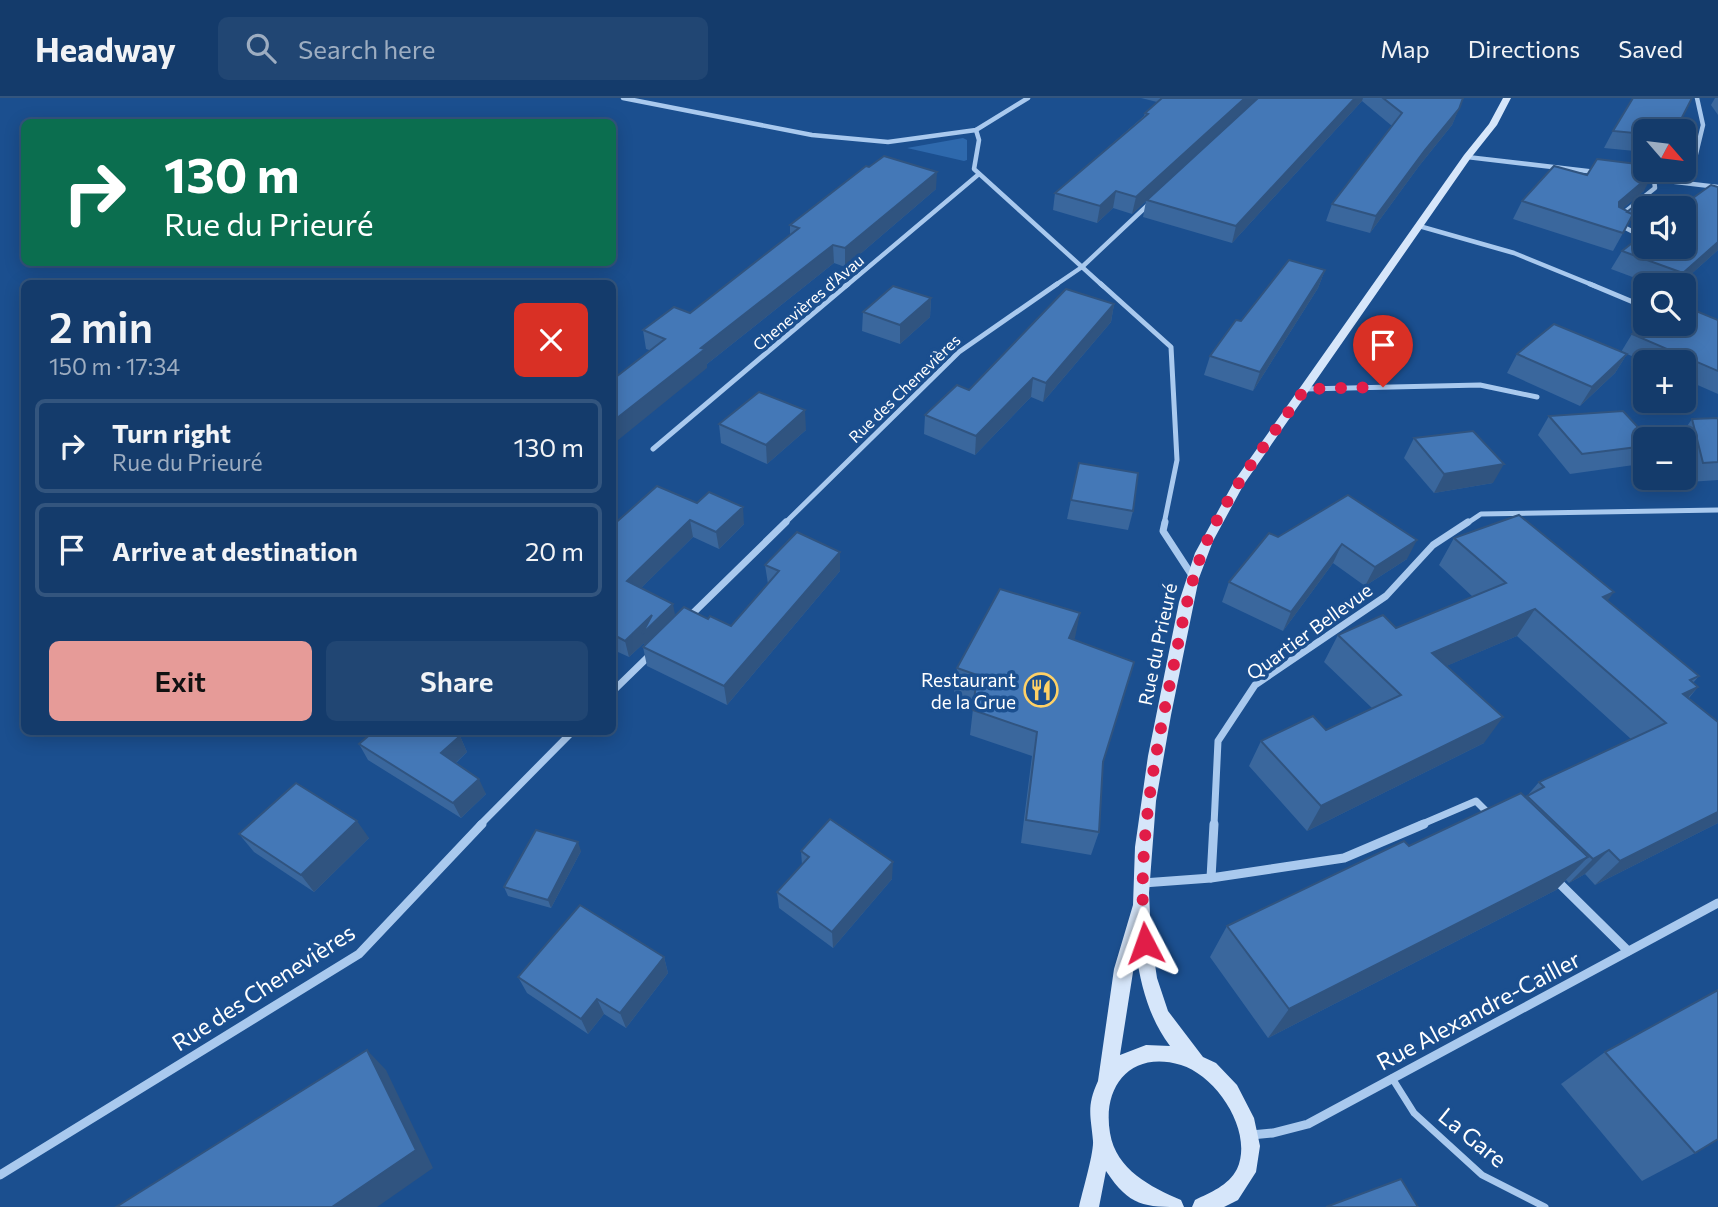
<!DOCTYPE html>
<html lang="en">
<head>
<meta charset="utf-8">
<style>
	:root { --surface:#143b6b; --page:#214673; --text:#f1f3f6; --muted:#9dadc1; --line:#33557e; --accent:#e69b98 }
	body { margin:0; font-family:Commissioner,sans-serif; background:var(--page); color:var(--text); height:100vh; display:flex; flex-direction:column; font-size:26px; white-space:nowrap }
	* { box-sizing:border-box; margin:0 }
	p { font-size:23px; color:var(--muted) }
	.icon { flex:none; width:38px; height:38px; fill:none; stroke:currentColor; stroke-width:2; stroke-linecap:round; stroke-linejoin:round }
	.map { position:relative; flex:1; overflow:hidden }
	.drawer { position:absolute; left:21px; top:182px; width:595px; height:455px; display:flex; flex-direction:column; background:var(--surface); border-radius:10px; box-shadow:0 4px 18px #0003,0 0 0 2px var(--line) }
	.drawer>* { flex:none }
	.hud { position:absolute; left:21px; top:21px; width:595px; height:147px; border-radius:10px; box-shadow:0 4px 18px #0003,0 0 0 2px var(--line); background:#0b6e4f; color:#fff; overflow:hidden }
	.needle { width:46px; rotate:118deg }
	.controls { position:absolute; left:1633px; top:21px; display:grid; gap:14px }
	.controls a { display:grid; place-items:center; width:63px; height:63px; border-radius:10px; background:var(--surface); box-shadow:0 4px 18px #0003,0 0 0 2px var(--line); font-size:35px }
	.pin { position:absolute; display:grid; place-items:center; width:60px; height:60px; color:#fff; margin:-72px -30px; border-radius:50% 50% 50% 0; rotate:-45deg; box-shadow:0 0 7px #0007 }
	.pin .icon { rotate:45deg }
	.me { position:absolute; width:77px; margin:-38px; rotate:356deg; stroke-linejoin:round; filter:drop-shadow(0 0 5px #0008) }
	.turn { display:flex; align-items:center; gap:24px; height:147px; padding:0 28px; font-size:32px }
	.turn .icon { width:91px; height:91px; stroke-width:2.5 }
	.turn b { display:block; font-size:49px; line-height:60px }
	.round { display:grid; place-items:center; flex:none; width:74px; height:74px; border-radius:10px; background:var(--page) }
	.overview { display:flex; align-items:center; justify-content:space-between; height:119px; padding:0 28px }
	h1 { font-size:42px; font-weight:600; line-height:52px }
	.button { display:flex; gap:14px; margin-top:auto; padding:14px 28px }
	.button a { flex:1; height:80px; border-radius:10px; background:var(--accent); color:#111; font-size:28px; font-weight:600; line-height:80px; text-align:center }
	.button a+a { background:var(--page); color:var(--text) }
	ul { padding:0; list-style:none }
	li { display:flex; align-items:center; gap:21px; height:94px; margin:0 14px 10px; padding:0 14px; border:4px solid var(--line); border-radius:10px }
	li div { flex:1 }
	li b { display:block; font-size:26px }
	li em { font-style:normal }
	header { display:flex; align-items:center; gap:42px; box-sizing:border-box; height:98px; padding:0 35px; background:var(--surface); border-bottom:2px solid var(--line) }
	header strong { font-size:33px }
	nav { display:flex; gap:38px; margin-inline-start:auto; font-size:24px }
	.search { width:490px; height:63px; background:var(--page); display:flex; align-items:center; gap:18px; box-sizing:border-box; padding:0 24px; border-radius:10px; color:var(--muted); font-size:26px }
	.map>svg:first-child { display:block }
	.green { fill:#2e69ad }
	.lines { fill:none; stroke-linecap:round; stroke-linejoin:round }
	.service { stroke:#a9c9ee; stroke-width:7 }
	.minor-far3 { stroke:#a9c9ee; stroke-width:4.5 }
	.minor-far2 { stroke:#a9c9ee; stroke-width:5 }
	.minor-far1 { stroke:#a9c9ee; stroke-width:7 }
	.minor { stroke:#a9c9ee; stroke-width:9 }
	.secondary { fill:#d6e6fa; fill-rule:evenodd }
	.wall { fill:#3a679d }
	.shaded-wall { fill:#305480 }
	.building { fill:#4478b7; stroke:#305480; stroke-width:2 }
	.route { stroke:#e11d48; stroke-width:12; stroke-dasharray:0 21.6 }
	.labels { text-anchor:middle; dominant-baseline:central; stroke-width:7; stroke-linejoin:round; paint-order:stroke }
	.far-street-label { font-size:16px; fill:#fff; stroke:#1b4f8f }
	.street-label { font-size:19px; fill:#fff; stroke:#1b4f8f }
	.poi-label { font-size:19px; fill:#fff; stroke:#1b4f8f; text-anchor:end }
	.near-street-label { font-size:23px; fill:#fff; stroke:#1b4f8f }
</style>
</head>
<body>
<header>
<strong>Headway</strong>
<div class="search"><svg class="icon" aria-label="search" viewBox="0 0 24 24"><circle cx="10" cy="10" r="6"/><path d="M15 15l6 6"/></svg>Search here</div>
<nav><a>Map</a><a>Directions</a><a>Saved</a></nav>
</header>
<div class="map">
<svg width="1718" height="1109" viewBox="0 0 1718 1109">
	<rect width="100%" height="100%" fill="#1b4f8f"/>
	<path class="green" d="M963 40 967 42V62L964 63 907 50Z"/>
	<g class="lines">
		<path class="service" d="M1392 980 1414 1015 1482 1077 1545 1109"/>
		<g class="minor-far3">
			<path d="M623 0 812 37 888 44 976 32 1028 0"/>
			<path d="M976 32 979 42 974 71 1103 188"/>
			<path d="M1467 59 1596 74"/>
			<path d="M1642 80 1718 89"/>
			<path d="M1689 85 1703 27 1697 0"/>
			<path d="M1621 117 1655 90 1654 81"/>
			<path d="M1618 126 1645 140"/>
			<path d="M1419 128 1514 155 1595 188"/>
			<path d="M846 188 979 76"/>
			<path d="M1054 188 1082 169 1150 105"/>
		</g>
		<g class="minor-far2">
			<path d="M1101 186 1171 249 1177 362 1164 426"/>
			<path d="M1590 186 1645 209"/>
			<path d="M1305 291 1480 287 1537 299"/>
			<path d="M653 351 848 186"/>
			<path d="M784 426 959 254 1057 186"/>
			<path d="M1466 426 1481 416 1718 412"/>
		</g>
		<g class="minor-far1">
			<path d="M1165 424 1163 433 1193 479"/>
			<path d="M689 519 786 424"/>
			<path d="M612 594 650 557"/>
			<path d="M480 727 572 634"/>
			<path d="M1214 727 1218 643 1255 587 1386 498 1433 447 1468 424"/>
			<path d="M1420 727 1476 703 1492 719"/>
		</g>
		<g class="minor">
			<path d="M1211 780 1214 726"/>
			<path d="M1555 781 1628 853"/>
			<path d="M1143 785 1211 780 1344 760 1424 726"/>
			<path d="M1251 1037 1273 1035 1308 1026 1718 805"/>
			<path d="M0 1077 359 856 482 726"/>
		</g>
		<path class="secondary" d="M1503 0H1511L1497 27 1470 61 1244 386 1213 443 1199 480 1171 617 1156 703 1149 795 1151 839 1157 880 1168 913 1203 959 1216 965 1237 987 1254 1020 1260 1048 1256 1074 1238 1102 1224 1109H1192L1195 1102C1211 1094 1228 1088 1237 1071 1254 1034 1217 978 1181 967 1131 952 1102 988 1110 1035 1116 1072 1151 1089 1181 1102L1184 1109C1144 1109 1130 1109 1106 1073L1099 1109H1079C1082 1095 1094 1055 1093 1043 1091 1018 1086 1009 1098 983L1114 871 1133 807 1135 749 1148 658 1179 504 1195 455 1235 382 1464 57 1489 26ZM1136 855C1141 888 1149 920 1170 948L1146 947 1120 957Z"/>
	</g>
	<g class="wall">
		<path d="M1141 0H1463L1452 27 1419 68 1370 135 1326 123 1332 106 1392 28 1362 3 1232 145 1143 119 1146 103 1132 116 1113 110 1097 125 1053 112 1055 95 1144 18 1145 15 1157 4Z"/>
		<path d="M1715 0H1718V17L1711 7Z"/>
		<path d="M1613 33H1645V54L1604 50Z"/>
		<path d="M1718 89V152L1679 187H1654L1611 171 1622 153Z"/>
		<path d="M936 91 845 169 834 165 707 266V270L646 251 643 232 690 215 790 137V127Z"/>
		<path d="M1644 93 1622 111 1623 135 1613 153 1513 121 1522 103Z"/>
		<path d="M1325 172 1318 190 1253 293 1204 277 1210 258 1241 223Z"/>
		<path d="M931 200 930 219 900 246 862 233 863 214Z"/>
		<path d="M1114 206 1111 224 1043 304 1031 299 975 357 924 336 925 317Z"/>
		<path d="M1718 222V296L1684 281V264H1645L1627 256 1615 275 1580 308 1507 275 1517 256 1621 254 1632 236Z"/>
		<path d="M1549 318 1645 341V360L1641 366 1570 376 1538 337Z"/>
		<path d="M1718 320V382L1689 384 1684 363V341H1678L1692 321Z"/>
		<path d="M719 326 806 332 767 366 721 345Z"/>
		<path d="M1414 340 1493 385 1434 395 1404 360Z"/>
		<path d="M657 388 744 426 719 451 693 439 641 490 675 518 708 521 731 528 768 486 765 467 840 454V473L727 607 647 568 643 549 644 548V545L629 559 618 554 612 560V428Z"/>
		<path d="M1348 397 1407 461 1365 488 1333 465 1283 533 1222 504 1229 484 1278 439Z"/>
		<path d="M1071 402 1133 413 1128 432 1067 421Z"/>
		<path d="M1454 440 1608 503 1699 578 1693 585 1698 589 1689 600 1718 624V725L1595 787 1585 776 1569 785 1566 782 1556 792 1268 940 1210 859 1227 828 1526 699 1539 684 1631 641 1517 538 1446 568 1484 645 1307 733 1249 668 1261 643 1326 632 1372 610 1324 564 1338 537 1396 530 1473 499 1439 467Z"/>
		<path d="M1074 542 1103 665 1099 734 1091 757 1021 745 1032 658 970 637 974 602 954 595 957 570Z"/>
		<path d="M460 638 467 654 456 665 486 696 461 720 368 662 359 646Z"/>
		<path d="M239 736 369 740 314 794 254 754Z"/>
		<path d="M581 753 551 810 508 798 504 789Z"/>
		<path d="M801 753 892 781 833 850 779 810 777 794 802 767Z"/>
		<path d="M664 859 668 875 626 930 604 916 588 936 527 895 518 879Z"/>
		<path d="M1605 954 1695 1055 1642 1083 1561 986Z"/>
	</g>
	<g class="shaded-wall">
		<path d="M1245 0H1258L1132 116 1136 99Z"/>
		<path d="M1355 0H1363L1362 3 1232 145 1236 128Z"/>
		<path d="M1459 11 1452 27 1419 68 1370 135 1376 118 1425 52Z"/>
		<path d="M937 74 936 91 845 169V150Z"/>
		<path d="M1653 75 1644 93 1609 122 1619 104Z"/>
		<path d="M1116 93 1113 110 1097 125 1100 108Z"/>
		<path d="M1718 144V152L1679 187H1675L1683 175Z"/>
		<path d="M833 147 834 165 707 266V270L612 347V324L701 250Z"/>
		<path d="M1325 172 1318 190 1253 293 1260 274Z"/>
		<path d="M931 200 930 219 900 246V227Z"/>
		<path d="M1114 206 1111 224 1043 304 1046 285Z"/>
		<path d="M1627 256 1615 275 1580 308 1592 289Z"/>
		<path d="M1033 280 1031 299 975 357 976 338Z"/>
		<path d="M805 312 806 332 767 366 766 347Z"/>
		<path d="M1504 366 1493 385 1434 395 1444 376Z"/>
		<path d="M743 409 744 426 719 451 716 434Z"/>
		<path d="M690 422 693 439 631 500 627 483Z"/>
		<path d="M1417 442 1407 461 1365 488 1375 469Z"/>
		<path d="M1342 446 1333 465 1283 533 1291 514Z"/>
		<path d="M840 454V473L727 607 724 588Z"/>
		<path d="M1614 494 1594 521 1603 499Z"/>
		<path d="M673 506 676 522 645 550 644 545 629 559 625 543 652 517Z"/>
		<path d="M1535 511 1517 538 1416 581 1432 555Z"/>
		<path d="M1080 515 1075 540 1064 565 1069 540Z"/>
		<path d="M614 537 618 554 612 560V538Z"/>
		<path d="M1698 589 1674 615 1660 622 1683 596Z"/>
		<path d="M1503 619 1484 645 1307 733 1321 708Z"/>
		<path d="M460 638 467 654 449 671 441 655Z"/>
		<path d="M479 681 486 696 461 720 453 705Z"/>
		<path d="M1718 714V725L1595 787 1620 763Z"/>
		<path d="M357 723 369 740 314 794 301 777Z"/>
		<path d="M578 744 581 753 551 810 548 802Z"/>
		<path d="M1609 752 1585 776 1569 785 1593 761Z"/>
		<path d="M1588 759 1556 792 1268 940 1289 911Z"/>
		<path d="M893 764 892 781 833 850 832 834Z"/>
		<path d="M664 859 668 875 626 930 620 915Z"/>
		<path d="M597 901 604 916 588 936 581 921Z"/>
		<path d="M367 952 386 972 433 1070 377 1109H332Z"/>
	</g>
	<g class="building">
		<path d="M1162 0H1245L1136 99 1116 93 1100 108 1055 95 1148 16 1145 15Z"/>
		<path d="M1258 0H1355L1236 128 1147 102Z"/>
		<path d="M1383 0H1463L1459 11 1425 52 1376 118 1332 106 1402 15Z"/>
		<path d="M1633 0H1692L1675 33H1645V36L1613 33Z"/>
		<path d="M884 58 937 74 845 150 833 147 701 250 705 251 612 324V282L665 241 643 232 674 209 690 215 799 130 790 127 866 68 869 69Z"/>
		<path d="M1597 61 1645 67V72H1655L1653 75 1619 104V109L1633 116 1623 135 1522 103 1554 68 1587 77Z"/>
		<path d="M1711 87 1718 89V144L1683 175 1622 153 1645 135V149H1684V110H1679Z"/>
		<path d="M1638 105 1632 116 1627 114Z"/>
		<path d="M1289 162 1325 172 1260 274 1210 258 1236 222 1241 223Z"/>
		<path d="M893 188 931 200 900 227 863 214Z"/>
		<path d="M1066 191 1114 206 1046 285 1033 280 976 338 925 317 957 287 969 292Z"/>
		<path d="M1684 208 1718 222V273L1632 236 1645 225 1684 226Z"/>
		<path d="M1554 226 1627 256 1592 289 1517 256Z"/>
		<path d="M759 294 805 312 766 347 719 326Z"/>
		<path d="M1623 313 1649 341H1645V348L1582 356 1549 318Z"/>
		<path d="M1718 320V364L1703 365 1692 321Z"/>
		<path d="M1473 333 1504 366 1444 376 1414 340Z"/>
		<path d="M1079 365 1138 375 1133 413 1071 402Z"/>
		<path d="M657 388 697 405 709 394 743 409 716 434 690 422 627 483 673 506 642 536 652 517 625 543 614 537 612 538V428Z"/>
		<path d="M1348 397 1417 442 1375 469 1342 446 1291 514 1229 484 1269 435 1278 439Z"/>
		<path d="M1519 417 1614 494 1603 499 1699 578 1690 582 1698 589 1683 596 1718 624V714L1620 763 1609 752 1593 761 1527 698 1544 689 1539 684 1666 625 1535 511 1432 555 1503 619 1321 708 1261 643 1313 618 1326 632 1401 597 1338 537 1383 517 1396 530 1506 485 1454 440Z"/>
		<path d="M797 434 840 454 724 588 643 549 684 509 708 521 710 518 731 528 779 473 765 467Z"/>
		<path d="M1000 491 1080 515 1069 540 1134 564 1103 664 1099 734 1026 722 1037 634 973 612 977 577 957 570Z"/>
		<path d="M373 634H453L460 638 441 655 479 681 453 705 359 646Z"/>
		<path d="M296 685 357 723 301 777 239 736Z"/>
		<path d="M1521 695 1588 759 1289 911 1227 828 1404 743 1409 748Z"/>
		<path d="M830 721 893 764 832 834 777 794 809 759 801 753Z"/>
		<path d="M536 732 578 744 548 802 504 789Z"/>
		<path d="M580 807 664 859 620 915 597 901 581 921 518 879Z"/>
		<path d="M1718 892V1041L1695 1055 1605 954Z"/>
		<path d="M367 952 416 1052 332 1109H116Z"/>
		<path d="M1401 1081 1418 1109H1326Z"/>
	</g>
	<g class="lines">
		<path class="route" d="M1145 845C1136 752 1154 661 1173 571 1183 522 1191 473 1214 428 1239 379 1274 335 1305 291L1383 289"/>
	</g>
	<defs>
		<symbol id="restaurant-ring" viewBox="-11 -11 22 22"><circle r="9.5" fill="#1b4f8f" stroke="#ffd166" stroke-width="1.5"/><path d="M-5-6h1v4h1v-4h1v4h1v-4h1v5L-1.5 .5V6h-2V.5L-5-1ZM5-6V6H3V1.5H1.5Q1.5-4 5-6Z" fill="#ffd166"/></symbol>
	</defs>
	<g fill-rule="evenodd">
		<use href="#restaurant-ring" x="1022" y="573" width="38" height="38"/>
	</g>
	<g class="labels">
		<g class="far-street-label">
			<text transform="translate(808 204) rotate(-40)">Chenevières d'Avau</text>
			<text transform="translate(904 290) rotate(-44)">Rue des Chenevières</text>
		</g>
		<g class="street-label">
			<text transform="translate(1309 533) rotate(-36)">Quartier Bellevue</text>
			<text transform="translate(1157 546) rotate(-78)">Rue du Prieuré</text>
		</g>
		<g class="poi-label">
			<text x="1016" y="581">Restaurant<tspan x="1016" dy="22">de la Grue</tspan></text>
		</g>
		<g class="near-street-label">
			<text transform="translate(263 889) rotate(-33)">Rue des Chenevières</text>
			<text transform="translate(1478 912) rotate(-28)">Rue Alexandre-Cailler</text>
			<text transform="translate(1473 1039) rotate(39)">La Gare</text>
		</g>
	</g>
</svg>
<div class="controls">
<a><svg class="needle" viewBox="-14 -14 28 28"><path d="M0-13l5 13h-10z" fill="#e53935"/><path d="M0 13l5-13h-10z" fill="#9dadc1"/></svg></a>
<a><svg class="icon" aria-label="sound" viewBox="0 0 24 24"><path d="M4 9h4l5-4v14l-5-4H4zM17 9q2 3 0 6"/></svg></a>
<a><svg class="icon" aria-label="search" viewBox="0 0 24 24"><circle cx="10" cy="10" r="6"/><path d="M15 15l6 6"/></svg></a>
<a>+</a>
<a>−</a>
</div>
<div class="pin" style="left:1383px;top:289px;background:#d93025"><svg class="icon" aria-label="arrive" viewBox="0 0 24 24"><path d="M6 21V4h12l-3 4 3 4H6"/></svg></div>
<svg class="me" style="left:1145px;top:845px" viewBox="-20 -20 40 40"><path d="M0-17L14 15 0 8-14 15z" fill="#e11d48" stroke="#fff" stroke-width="4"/></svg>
<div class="hud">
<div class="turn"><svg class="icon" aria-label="right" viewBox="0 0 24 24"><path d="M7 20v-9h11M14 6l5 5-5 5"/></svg><div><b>130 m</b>Rue du Prieuré</div></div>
</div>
<section class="drawer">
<div class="overview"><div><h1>2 min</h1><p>150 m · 17:34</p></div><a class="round" style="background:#d93025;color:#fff"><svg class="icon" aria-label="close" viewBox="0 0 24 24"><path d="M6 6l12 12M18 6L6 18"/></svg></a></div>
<ul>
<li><svg class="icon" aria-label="right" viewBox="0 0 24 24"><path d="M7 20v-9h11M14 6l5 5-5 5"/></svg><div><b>Turn right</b><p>Rue du Prieuré</p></div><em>130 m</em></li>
<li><svg class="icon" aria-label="arrive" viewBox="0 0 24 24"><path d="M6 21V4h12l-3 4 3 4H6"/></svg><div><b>Arrive at destination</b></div><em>20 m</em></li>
</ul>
<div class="button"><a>Exit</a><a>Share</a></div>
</section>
</div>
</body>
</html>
